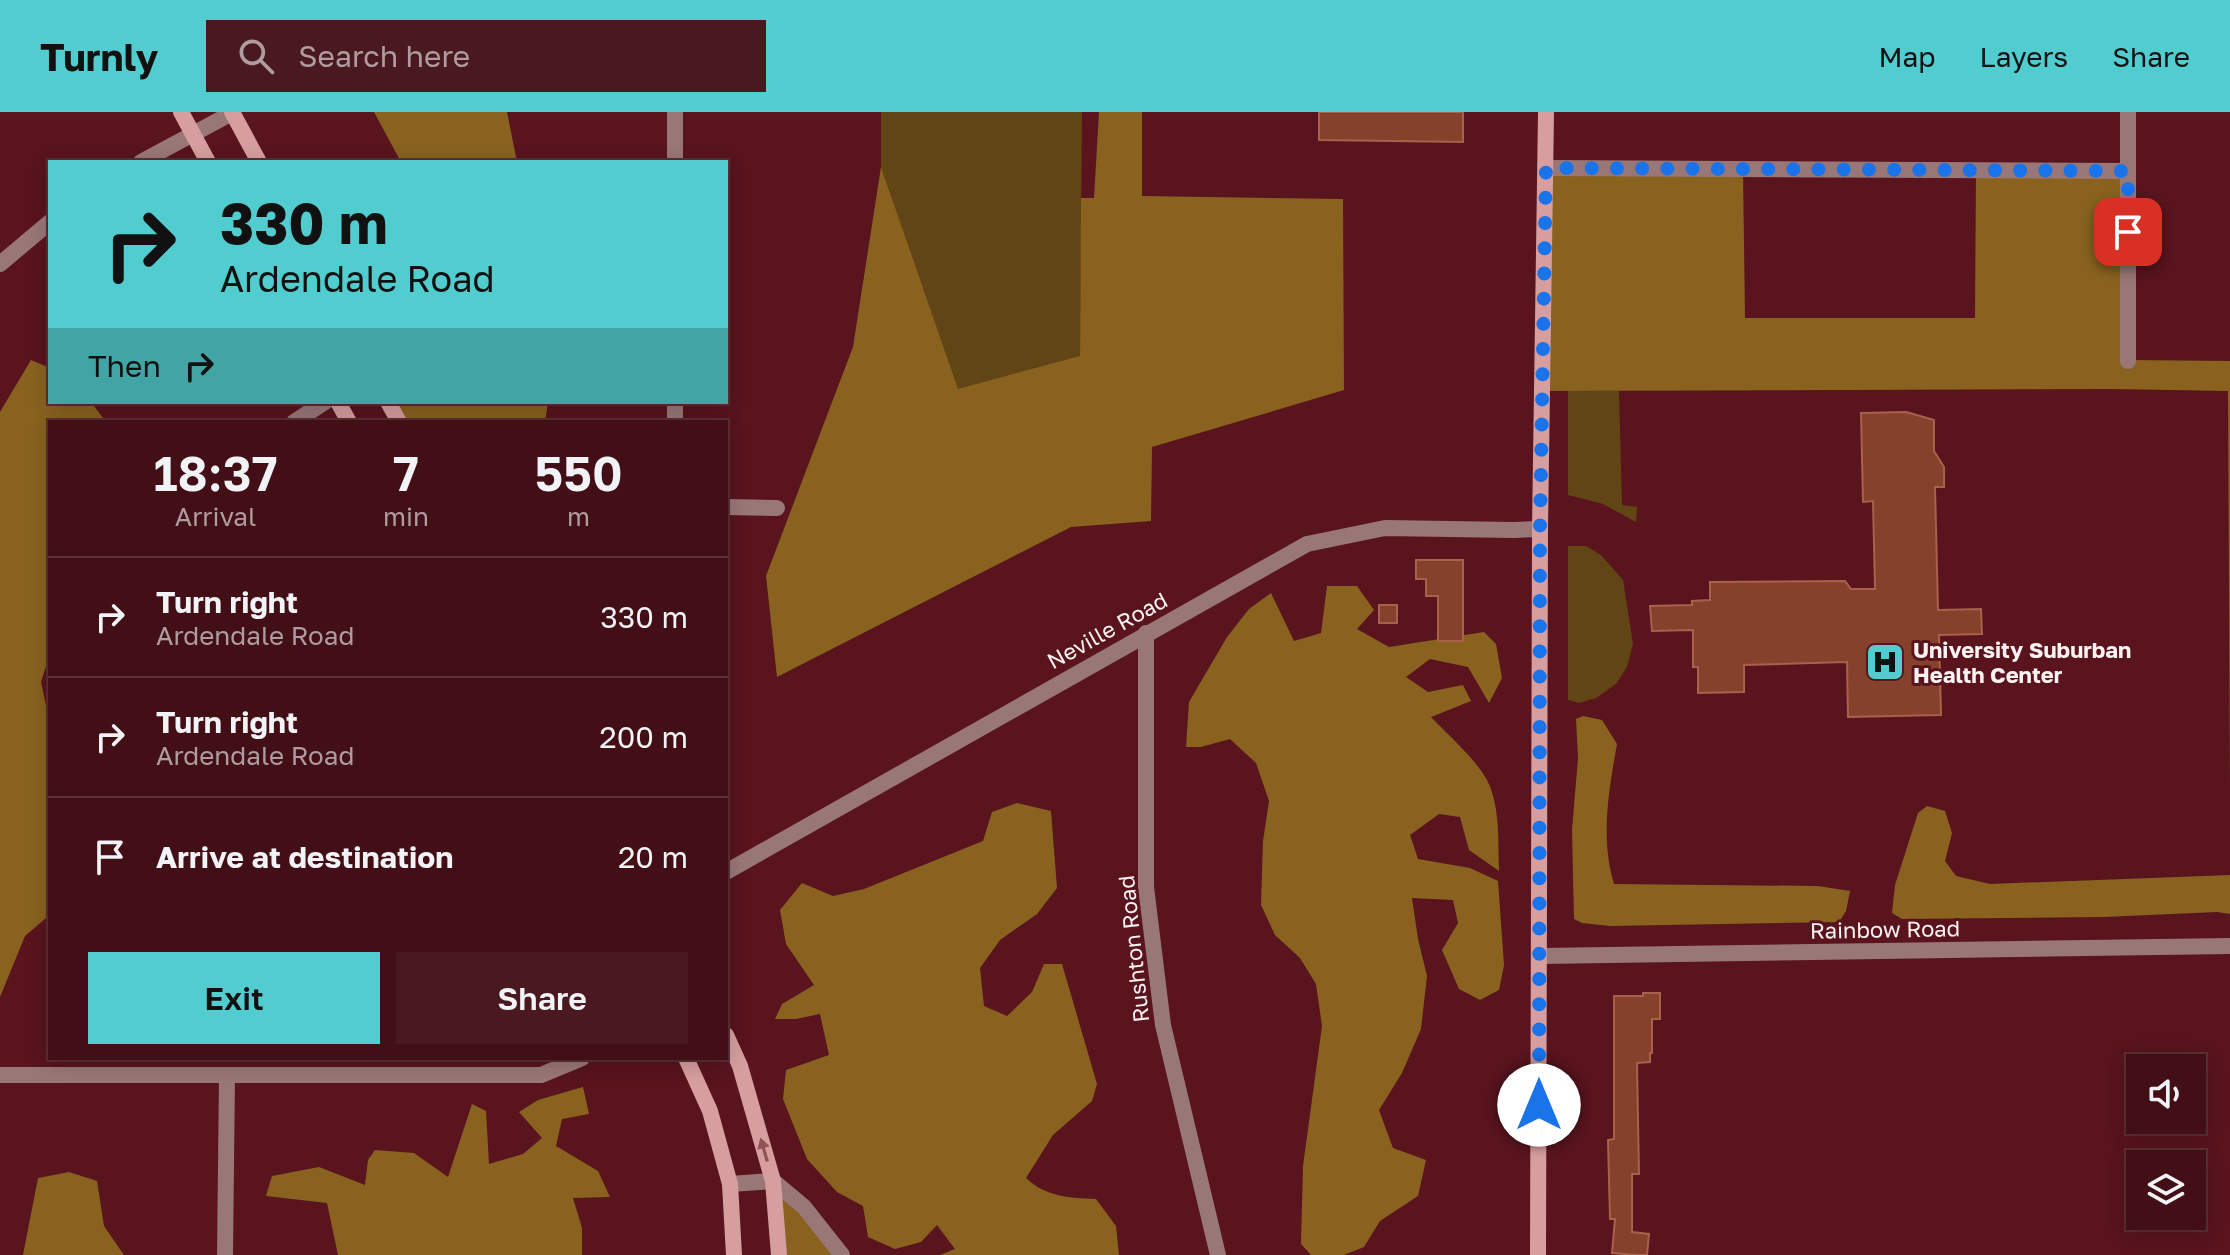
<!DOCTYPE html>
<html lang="en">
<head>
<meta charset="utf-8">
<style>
	:root { --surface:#430f16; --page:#4a181f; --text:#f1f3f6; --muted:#af9ca1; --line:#5b2f35; --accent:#52cdcf }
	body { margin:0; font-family:"Golos Text",sans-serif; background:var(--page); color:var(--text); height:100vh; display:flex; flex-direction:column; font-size:30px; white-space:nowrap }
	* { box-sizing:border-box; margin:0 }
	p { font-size:26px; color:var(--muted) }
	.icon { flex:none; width:44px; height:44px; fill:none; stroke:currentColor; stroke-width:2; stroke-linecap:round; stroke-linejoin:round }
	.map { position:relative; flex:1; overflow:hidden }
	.side { position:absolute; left:48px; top:308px; width:680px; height:640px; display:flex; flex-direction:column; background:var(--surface); border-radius:0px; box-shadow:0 4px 20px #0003,0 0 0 2px var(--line) }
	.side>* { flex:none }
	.banner { position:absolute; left:48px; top:48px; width:680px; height:244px; border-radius:0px; box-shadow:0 4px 20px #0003,0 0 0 2px var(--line); background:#52cdcf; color:#111; overflow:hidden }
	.controls { position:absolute; left:2126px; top:942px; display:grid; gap:16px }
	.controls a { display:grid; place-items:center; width:80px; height:80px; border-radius:0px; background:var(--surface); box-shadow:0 4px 20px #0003,0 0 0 2px var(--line); font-size:40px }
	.pin { position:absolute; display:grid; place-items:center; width:68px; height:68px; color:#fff; margin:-34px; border-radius:16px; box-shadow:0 4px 12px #0006 }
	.me { position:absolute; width:88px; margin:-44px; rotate:0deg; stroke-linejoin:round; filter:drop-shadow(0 0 6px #0008) }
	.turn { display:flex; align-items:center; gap:28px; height:168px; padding:0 40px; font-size:36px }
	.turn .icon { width:104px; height:104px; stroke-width:2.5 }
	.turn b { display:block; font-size:56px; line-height:68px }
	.then { display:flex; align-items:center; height:76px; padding:0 40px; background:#0003; gap:16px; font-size:30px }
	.eta { display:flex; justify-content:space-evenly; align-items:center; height:136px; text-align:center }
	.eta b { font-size:48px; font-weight:600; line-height:56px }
	.button { display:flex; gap:16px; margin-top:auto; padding:16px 40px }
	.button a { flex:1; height:92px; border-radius:0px; background:var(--accent); color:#111; font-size:32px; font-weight:600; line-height:92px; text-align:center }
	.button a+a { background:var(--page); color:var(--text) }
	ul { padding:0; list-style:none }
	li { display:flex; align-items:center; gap:24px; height:120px; padding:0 40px; border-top:2px solid var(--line) }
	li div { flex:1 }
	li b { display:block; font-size:30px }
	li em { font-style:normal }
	header { display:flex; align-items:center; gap:48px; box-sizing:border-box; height:112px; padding:0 40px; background:var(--accent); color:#111 }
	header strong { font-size:38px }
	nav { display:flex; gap:44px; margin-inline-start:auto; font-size:28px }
	.search { width:560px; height:72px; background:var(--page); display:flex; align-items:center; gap:20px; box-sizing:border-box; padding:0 28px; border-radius:0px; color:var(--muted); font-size:30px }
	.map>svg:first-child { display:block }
	.green { fill:#614514 }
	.forest { fill:#89621f }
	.building { fill:#86412d; stroke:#a9614b; stroke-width:2 }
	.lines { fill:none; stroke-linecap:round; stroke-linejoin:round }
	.street { stroke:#9a7777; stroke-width:16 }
	.secondary { stroke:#d69e9f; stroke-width:16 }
	.oneway { fill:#915258 }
	.route { stroke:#1a73e8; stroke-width:14; stroke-dasharray:0 25.2 }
	.labels { text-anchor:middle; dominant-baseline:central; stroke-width:6; stroke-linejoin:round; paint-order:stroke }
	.street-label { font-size:22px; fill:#fbf2f2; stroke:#59141e }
	.poi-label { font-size:22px; font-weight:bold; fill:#fbf2f2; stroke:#59141e; text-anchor:start }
</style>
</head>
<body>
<header>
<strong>Turnly</strong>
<div class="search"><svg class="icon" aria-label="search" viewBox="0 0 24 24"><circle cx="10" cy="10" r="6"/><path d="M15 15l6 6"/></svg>Search here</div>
<nav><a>Map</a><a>Layers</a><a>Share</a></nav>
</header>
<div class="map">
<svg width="2230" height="1143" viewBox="0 0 2230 1143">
	<rect width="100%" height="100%" fill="#59141e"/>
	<g class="green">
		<path d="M881 0H1082L1080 245 957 278 881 55Z"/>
		<path d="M1568 279H1619L1622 393 1637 395 1636 410 1603 392 1568 383Z"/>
		<path d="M1568 434H1586L1601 443 1623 468 1633 532 1627 555 1616 572 1596 586 1579 591 1568 588Z"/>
	</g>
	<g class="forest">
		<path d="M374 0H507L517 50H401Z"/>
		<path d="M1099 0H1142V84L1343 87 1344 278 1152 335 1151 409 1071 415 777 565 766 464 853 235 881 55 958 277 1080 244 1081 86H1094Z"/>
		<path d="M1546 56 1743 57 1745 206H1975L1976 58 2128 59V248L2230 249V676L2228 279 2111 277 1542 279Z"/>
		<path d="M31 248 50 256V290H91L106 310H50V542L41 570 50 612V806H46L25 824 0 885V300Z"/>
		<path d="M388 290H548L545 310H399Z"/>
		<path d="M1327 474H1357L1374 498 1357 517 1389 535 1484 520 1496 532 1502 566 1489 591 1468 555 1430 547 1406 565 1428 580 1463 573 1471 589 1431 605C1449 624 1483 653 1491 677 1500 703 1498 732 1499 759L1469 738 1460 705 1439 702 1410 723 1418 747 1470 756 1498 769 1504 853 1499 878 1480 888 1459 877 1442 838 1458 811 1453 788 1412 786 1418 827 1427 864 1421 917 1402 961 1379 998 1393 1036 1426 1048 1418 1084 1380 1109 1364 1135 1344 1143H1311L1301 1132 1303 1054 1322 914 1316 872 1300 846 1275 823 1261 793 1263 729 1269 689 1256 651 1230 627 1201 635H1186L1189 590 1227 525 1249 497 1271 481 1294 529 1321 521Z"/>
		<path d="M1583 604 1602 608 1617 632C1609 677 1600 726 1614 772L1818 774 1850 779 1846 799 1839 810 1610 814 1582 811 1574 807 1572 718 1578 646 1576 607Z"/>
		<path d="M1017 691 1051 699 1057 776 1037 802 1000 828 980 856 984 894 1007 904 1032 880 1044 852H1062L1097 972 1092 989 1053 1023 1026 1066C1046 1085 1070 1086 1096 1087L1116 1114 1119 1143H940L955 1137 937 1113 921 1130 895 1137 868 1125 863 1094 837 1080 807 1047 783 987 786 958 829 943 820 902 796 907H775L782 892 814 873 786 832 780 798 802 771 833 784 864 777 983 729 992 700Z"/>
		<path d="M1927 694 1945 699 1952 721 1945 749 1956 764 1990 772 2230 763V802L2217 800 2104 805 1902 807 1892 801 1895 773 1918 701Z"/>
		<path d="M583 975 589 1002 562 1007 556 1034 598 1059 610 1085 573 1086 582 1116V1143H338L327 1091 266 1084 272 1064 319 1055 365 1073 368 1048 375 1038 414 1041 448 1065 472 992 486 999 489 1052 523 1042 542 1026 519 1000 538 988Z"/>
		<path d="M69 1060 97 1069 104 1114 124 1143H23L38 1066Z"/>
		<path d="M773 1069 842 1143H779Z"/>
	</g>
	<g class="building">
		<path d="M1319 0H1463V30L1319 28Z"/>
		<path d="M1906 300 1934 308V339L1944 355V375H1935L1938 498 1981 497 1982 522 1939 523 1941 603 1848 605 1847 550 1744 553V580L1698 581V555H1693V518L1652 519 1650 494 1692 493V489L1710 488V470L1845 469 1851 477H1875L1873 389 1863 390 1861 301Z"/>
		<path d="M1416 448H1463V529H1438V484H1426V467H1416Z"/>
		<rect x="1379" y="493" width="18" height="18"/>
		<path d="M1643 881H1660V907H1652V941H1650V950L1637 951 1639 1062H1632V1120L1649 1122 1647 1143H1637L1612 1141 1615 1107H1610L1608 1028 1614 1027V884H1643Z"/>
	</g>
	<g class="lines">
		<g class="street">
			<path d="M141 50 232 1"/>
			<path d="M675 50V0"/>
			<path d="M1546 56 2128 59"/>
			<path d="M0 152 50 110"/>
			<path d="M2128 249V0"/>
			<path d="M294 310 325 290"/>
			<path d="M675 310V290"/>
			<path d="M726 395 777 396"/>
			<path d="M1146 521V775L1163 913 1218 1143"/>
			<path d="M726 760 1307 432 1385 416 1514 418 1540 417"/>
			<path d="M1540 844 2230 834"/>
			<path d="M0 963H541L582 946"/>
			<path d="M730 1072 773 1069 804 1095 842 1143"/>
			<path d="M225 1143 227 963"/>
		</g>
		<g class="secondary">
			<path d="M181 0 208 50"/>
			<path d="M232 0 259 50"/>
			<path d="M338 290 349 310"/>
			<path d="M388 290 399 310"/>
			<path d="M726 923 740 954 773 1069 779 1143"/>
			<path d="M686 946 710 999 730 1072 734 1143"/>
			<path d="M1538 1143 1540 417 1546 0"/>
		</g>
	</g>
	<defs><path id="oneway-solid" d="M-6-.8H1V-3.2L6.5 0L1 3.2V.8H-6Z" transform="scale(2)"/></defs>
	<use class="oneway" href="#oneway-solid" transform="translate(764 1038) rotate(-106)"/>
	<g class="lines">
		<path class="route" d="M1539 993 1540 417 1546 56 2128 59V120"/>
	</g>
	<defs>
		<symbol id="hospital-square" viewBox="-11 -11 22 22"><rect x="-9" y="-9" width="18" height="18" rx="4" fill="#52cdcf" stroke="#59141e"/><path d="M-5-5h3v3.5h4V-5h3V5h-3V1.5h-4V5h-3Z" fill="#111"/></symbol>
	</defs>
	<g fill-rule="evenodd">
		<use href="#hospital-square" x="1863" y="528" width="44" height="44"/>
	</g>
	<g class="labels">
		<g class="street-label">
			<text transform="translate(1107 518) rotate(-29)">Neville Road</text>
			<text transform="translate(1885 817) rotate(-1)">Rainbow Road</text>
			<text transform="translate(1133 837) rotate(-96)">Rushton Road</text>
		</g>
		<g class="poi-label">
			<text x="1913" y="537">University Suburban<tspan x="1913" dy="25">Health Center</tspan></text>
		</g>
	</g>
</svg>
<div class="controls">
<a><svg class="icon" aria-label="sound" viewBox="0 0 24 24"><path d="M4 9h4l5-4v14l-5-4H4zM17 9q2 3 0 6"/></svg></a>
<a><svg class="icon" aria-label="layers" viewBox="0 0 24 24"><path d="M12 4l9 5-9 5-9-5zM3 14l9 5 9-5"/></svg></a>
</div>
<div class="pin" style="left:2128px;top:120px;background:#d93025"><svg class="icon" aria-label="arrive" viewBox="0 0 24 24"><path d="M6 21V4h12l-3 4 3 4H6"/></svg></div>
<svg class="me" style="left:1539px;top:993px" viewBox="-20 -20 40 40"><circle r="19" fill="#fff"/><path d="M0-13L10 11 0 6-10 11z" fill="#1a73e8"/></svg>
<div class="banner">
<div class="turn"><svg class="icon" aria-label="right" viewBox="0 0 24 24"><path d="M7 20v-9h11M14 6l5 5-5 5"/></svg><div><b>330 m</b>Ardendale Road</div></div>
<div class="then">Then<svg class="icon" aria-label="right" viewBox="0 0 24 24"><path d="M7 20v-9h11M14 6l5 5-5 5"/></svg></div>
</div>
<section class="side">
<div class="eta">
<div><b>18:37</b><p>Arrival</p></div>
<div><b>7</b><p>min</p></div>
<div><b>550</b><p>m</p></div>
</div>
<ul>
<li><svg class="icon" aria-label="right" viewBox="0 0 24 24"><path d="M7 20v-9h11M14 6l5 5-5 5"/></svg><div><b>Turn right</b><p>Ardendale Road</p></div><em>330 m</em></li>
<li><svg class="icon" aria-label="right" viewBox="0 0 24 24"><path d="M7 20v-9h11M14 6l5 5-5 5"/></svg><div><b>Turn right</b><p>Ardendale Road</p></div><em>200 m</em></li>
<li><svg class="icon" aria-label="arrive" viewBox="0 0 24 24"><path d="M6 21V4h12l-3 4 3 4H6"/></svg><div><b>Arrive at destination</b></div><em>20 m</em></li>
</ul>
<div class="button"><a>Exit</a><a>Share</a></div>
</section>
</div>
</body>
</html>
